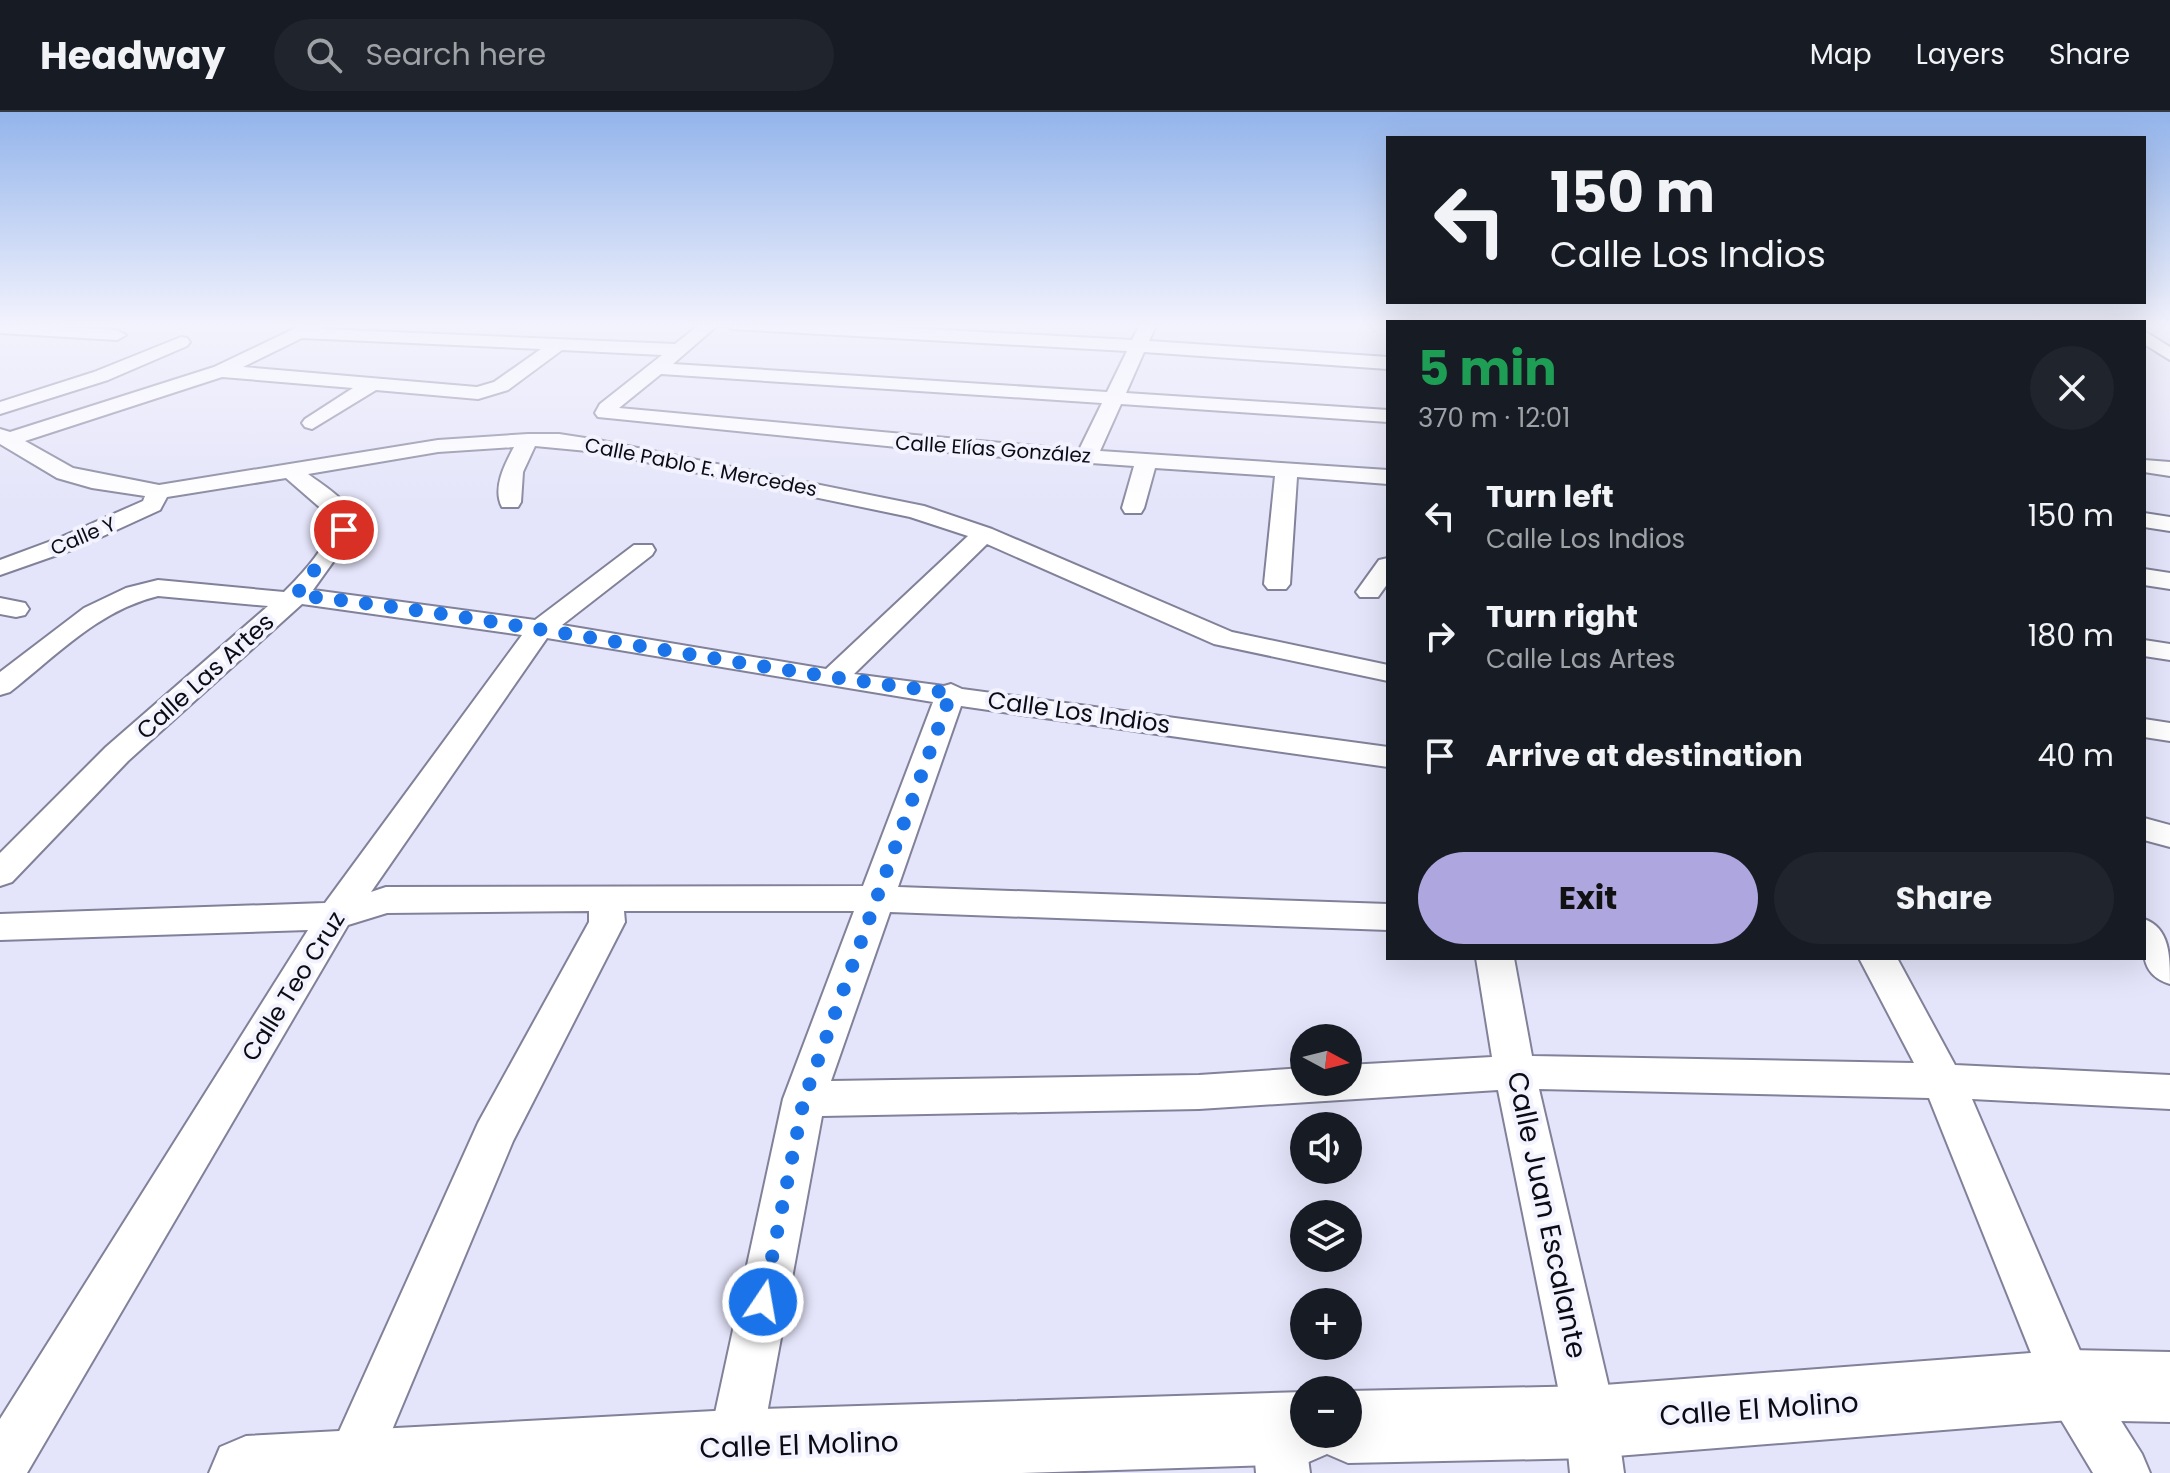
<!DOCTYPE html>
<html lang="en">
<head>
<meta charset="utf-8">
<style>
	:root { --surface:#171b24; --page:#20242c; --text:#f1f3f6; --muted:#9ea1a6; --line:#363941; --accent:#aea6de }
	body { margin:0; font-family:Poppins,sans-serif; background:var(--page); color:var(--text); height:100vh; display:flex; flex-direction:column; font-size:30px; white-space:nowrap }
	* { box-sizing:border-box; margin:0 }
	p { font-size:26px; color:var(--muted) }
	.icon { flex:none; width:44px; height:44px; fill:none; stroke:currentColor; stroke-width:2; stroke-linecap:round; stroke-linejoin:round }
	.map { position:relative; flex:1; overflow:hidden }
	.drawer { position:absolute; left:1386px; top:208px; width:760px; height:640px; display:flex; flex-direction:column; background:var(--surface); border-radius:0px; box-shadow:0 8px 32px #0002 }
	.drawer>* { flex:none }
	.banner { position:absolute; left:1386px; top:24px; width:760px; height:168px; border-radius:0px; box-shadow:0 8px 32px #0002; background:#171b24; color:var(--text); overflow:hidden }
	.needle { width:52px; rotate:97deg }
	.buttons { position:absolute; left:1290px; top:912px; display:grid; gap:16px }
	.buttons a { display:grid; place-items:center; width:72px; height:72px; border-radius:50%; background:var(--surface); box-shadow:0 8px 32px #0002; font-size:40px }
	.pin { position:absolute; display:grid; place-items:center; width:68px; height:68px; color:#fff; margin:-34px; border:4px solid #fff; border-radius:50%; box-shadow:0 2px 8px #0007 }
	.me { position:absolute; width:88px; margin:-44px; rotate:12deg; stroke-linejoin:round; filter:drop-shadow(0 0 6px #0008) }
	.turn { display:flex; align-items:center; gap:28px; height:168px; padding:0 32px; font-size:36px }
	.turn .icon { width:104px; height:104px; stroke-width:2.5 }
	.turn b { display:block; font-size:56px; line-height:68px }
	.round { display:grid; place-items:center; flex:none; width:84px; height:84px; border-radius:42px; background:var(--page) }
	.head { display:flex; align-items:center; justify-content:space-between; height:136px; padding:0 32px }
	h1 { font-size:48px; font-weight:700; line-height:60px; color:#1e9e55 }
	.cta { display:flex; gap:16px; margin-top:auto; padding:16px 32px }
	.cta a { flex:1; height:92px; border-radius:48px; background:var(--accent); color:#111; font-size:32px; font-weight:700; line-height:92px; text-align:center }
	.cta a+a { background:var(--page); color:var(--text) }
	ul { padding:0; list-style:none }
	li { display:flex; align-items:center; gap:24px; height:120px; padding:0 32px }
	li div { flex:1 }
	li b { display:block; font-size:30px }
	li em { font-style:normal }
	header { display:flex; align-items:center; gap:48px; box-sizing:border-box; height:112px; padding:0 40px; background:var(--surface); border-bottom:2px solid var(--line) }
	header strong { font-size:38px }
	nav { display:flex; gap:44px; margin-inline-start:auto; font-size:28px }
	.search { width:560px; height:72px; background:var(--page); display:flex; align-items:center; gap:20px; box-sizing:border-box; padding:0 28px; border-radius:44px; color:var(--muted); font-size:30px }
	.map>svg:first-child { display:block }
	.lines { fill:none; stroke-linecap:round; stroke-linejoin:round }
	.street-casing { stroke:#81819a; stroke-width:4 }
	.secondary-casing { stroke:#81819a; stroke-width:4 }
	.street { fill:#fff; fill-rule:evenodd }
	.secondary { fill:#fff; fill-rule:evenodd }
	.route { stroke:#1a73e8; stroke-width:14; stroke-dasharray:0 25.2 }
	.labels { text-anchor:middle; dominant-baseline:central; stroke-width:8; stroke-linejoin:round; paint-order:stroke }
	.far-street-label { font-size:20px; fill:#0b0b14; stroke:#f2f3fe }
	.street-label { font-size:24px; fill:#0b0b14; stroke:#f2f3fe }
	.near-street-label { font-size:28px; fill:#0b0b14; stroke:#f2f3fe }
</style>
</head>
<body>
<header>
<strong>Headway</strong>
<div class="search"><svg class="icon" aria-label="search" viewBox="0 0 24 24"><circle cx="10" cy="10" r="6"/><path d="M15 15l6 6"/></svg>Search here</div>
<nav><a>Map</a><a>Layers</a><a>Share</a></nav>
</header>
<div class="map">
<svg width="2170" height="1361" viewBox="0 0 2170 1361">
	<rect width="100%" height="100%" fill="#e4e4fa"/>
	<g class="lines">
		<defs>
			<g id="street">
				<path d="M0 212 117 218 126 223 117 228 0 221Z"/>
				<path d="M304 212H326L322 217 675 232 700 212H719L673 252 1107 280 1127 239 732 217 724 212H833L1132 228 1140 212H1152L1155 216 1149 229 1388 245V257L1144 240 1126 281 1388 298V310L1121 292 1100 339 1388 358V372L1297 365 1290 472 1286 477H1268L1264 472 1275 364 1155 356 1144 396 1141 401H1125L1122 396 1134 354 977 343 598 305 595 301 600 292 662 243 562 238 508 278 478 287 376 278 312 317 305 315 302 311 305 307 353 276 222 265 25 329 73 356 159 373 438 328 528 322H559L598 328 924 394 992 417 1232 520 1388 553V569L1214 532 987 432 854 562 944 574 951 572 962 577 1388 635V655L961 594 898 775 1388 792V818L890 800 831 969 1199 963 1304 956V970H1348V953L1492 945 1476 846H1514L1532 944 1914 951 1859 846H1897L1955 953 2170 963V997L1972 987 2087 1255 2142 1342 2150 1361H2093L2051 1291 1929 986 1539 977 1617 1310 1624 1361H1570L1565 1310 1498 978 1199 997 822 1004 756 1361H702L783 987 854 799H624L625 810 513 1029 374 1361H326L323 1355 478 1011 589 810V799L387 801 348 813 27 1361H0V1307L308 818 0 828V802L325 791 522 523 302 492 128 649 12 770 0 774V741L106 635 268 494 158 484C99 498 56 544 10 580L0 583V560L84 496 126 476 158 468 284 480C302 462 332 431 332 406L286 366 167 385 160 398 77 436 0 463V448L59 426 143 389 145 384 92 376 57 366 0 332V317L10 320 214 255ZM302 226 541 237 494 270 477 275 243 255ZM661 262 1102 291 1079 338 619 296ZM535 334 598 340 910 405 968 424 826 557 562 513 652 443 655 438 652 433H634L535 508 313 478 356 418C355 391 328 377 308 362L438 340 514 335C505 352 492 376 502 395H518L521 390 523 360ZM547 526 933 590 863 774 386 775 371 780Z"/>
				<path d="M2144 219 2170 235V248L2144 232Z"/>
				<path d="M181 225 187 226 190 230 187 234 108 268 0 302V290L94 260Z"/>
				<path d="M2144 348 2170 350V364L2144 360Z"/>
				<path d="M2144 401 2170 405V419L2144 415Z"/>
				<path d="M1388 446V471L1378 485H1360L1356 480 1379 448Z"/>
				<path d="M2144 457 2170 461V477L2144 473Z"/>
				<path d="M0 486 25 491 29 497 25 503 16 505 0 502Z"/>
				<path d="M2144 528 2170 532V548L2144 544Z"/>
				<path d="M2144 607 2170 611V629L2144 625Z"/>
				<path d="M2144 706 2170 713V735L2144 728Z"/>
				<path d="M2144 807C2170 816 2170 844 2170 872 2137 862 2144 835 2144 807Z"/>
				<path d="M1278 1290 1296 1298 1304 1316 1310 1361H1256L1252 1316 1260 1298Z"/>
			</g>
			<path id="secondary" d="M2069 1238 2170 1240V1310L2069 1308 1591 1346 1348 1351 1327 1342 1304 1352 1022 1361H209L220 1335 246 1324 733 1298 1304 1280V1322H1348V1279L1591 1274Z"/>
		</defs>
		<use href="#street" class="street-casing"/>
		<use href="#secondary" class="secondary-casing"/>
		<use href="#street" class="street"/>
		<use href="#secondary" class="secondary"/>
	</g>
	<linearGradient id="sky" x2="0" y2="1"><stop stop-color="#93b4eb"/><stop offset="0.53" stop-color="#f3f3fd"/><stop offset="1" stop-color="#f3f3fd" stop-opacity="0"/></linearGradient>
	<rect width="2170" height="403" fill="url(#sky)"/>
	<g class="lines">
		<path class="route" d="M344 418 296 483C516 507 732 555 951 581L804 987 763 1190"/>
	</g>
	<g class="labels">
		<g class="far-street-label">
			<text transform="translate(993 337) rotate(4)">Calle Elías González</text>
			<text transform="translate(701 355) rotate(11)">Calle Pablo E. Mercedes</text>
			<text transform="translate(83 424) rotate(-23)">Calle Y</text>
		</g>
		<g class="street-label">
			<text transform="translate(205 564) rotate(-42)">Calle Las Artes</text>
			<text transform="translate(1079 600) rotate(8)">Calle Los Indios</text>
			<text transform="translate(293 874) rotate(-58)">Calle Teo Cruz</text>
		</g>
		<g class="near-street-label">
			<text transform="translate(1547 1103) rotate(78)">Calle Juan Escalante</text>
			<text transform="translate(1759 1297) rotate(-4)">Calle El Molino</text>
			<text transform="translate(799 1333) rotate(-2)">Calle El Molino</text>
		</g>
	</g>
</svg>
<div class="buttons">
<a><svg class="needle" viewBox="-14 -14 28 28"><path d="M0-13l5 13h-10z" fill="#e53935"/><path d="M0 13l5-13h-10z" fill="#9ea1a6"/></svg></a>
<a><svg class="icon" aria-label="sound" viewBox="0 0 24 24"><path d="M4 9h4l5-4v14l-5-4H4zM17 9q2 3 0 6"/></svg></a>
<a><svg class="icon" aria-label="layers" viewBox="0 0 24 24"><path d="M12 4l9 5-9 5-9-5zM3 14l9 5 9-5"/></svg></a>
<a>+</a>
<a>−</a>
</div>
<div class="pin" style="left:344px;top:418px;background:#d93025"><svg class="icon" aria-label="arrive" viewBox="0 0 24 24"><path d="M6 21V4h12l-3 4 3 4H6"/></svg></div>
<svg class="me" style="left:763px;top:1190px" viewBox="-20 -20 40 40"><circle r="17" fill="#1a73e8" stroke="#fff" stroke-width="3"/><path d="M0-11L8 9 0 5-8 9z" fill="#fff"/></svg>
<div class="banner">
<div class="turn"><svg class="icon" aria-label="left" viewBox="0 0 24 24"><path d="M17 20v-9H6M10 6l-5 5 5 5"/></svg><div><b>150 m</b>Calle Los Indios</div></div>
</div>
<section class="drawer">
<div class="head"><div><h1>5 min</h1><p>370 m · 12:01</p></div><a class="round"><svg class="icon" aria-label="close" viewBox="0 0 24 24"><path d="M6 6l12 12M18 6L6 18"/></svg></a></div>
<ul>
<li><svg class="icon" aria-label="left" viewBox="0 0 24 24"><path d="M17 20v-9H6M10 6l-5 5 5 5"/></svg><div><b>Turn left</b><p>Calle Los Indios</p></div><em>150 m</em></li>
<li><svg class="icon" aria-label="right" viewBox="0 0 24 24"><path d="M7 20v-9h11M14 6l5 5-5 5"/></svg><div><b>Turn right</b><p>Calle Las Artes</p></div><em>180 m</em></li>
<li><svg class="icon" aria-label="arrive" viewBox="0 0 24 24"><path d="M6 21V4h12l-3 4 3 4H6"/></svg><div><b>Arrive at destination</b></div><em>40 m</em></li>
</ul>
<div class="cta"><a>Exit</a><a>Share</a></div>
</section>
</div>
</body>
</html>
